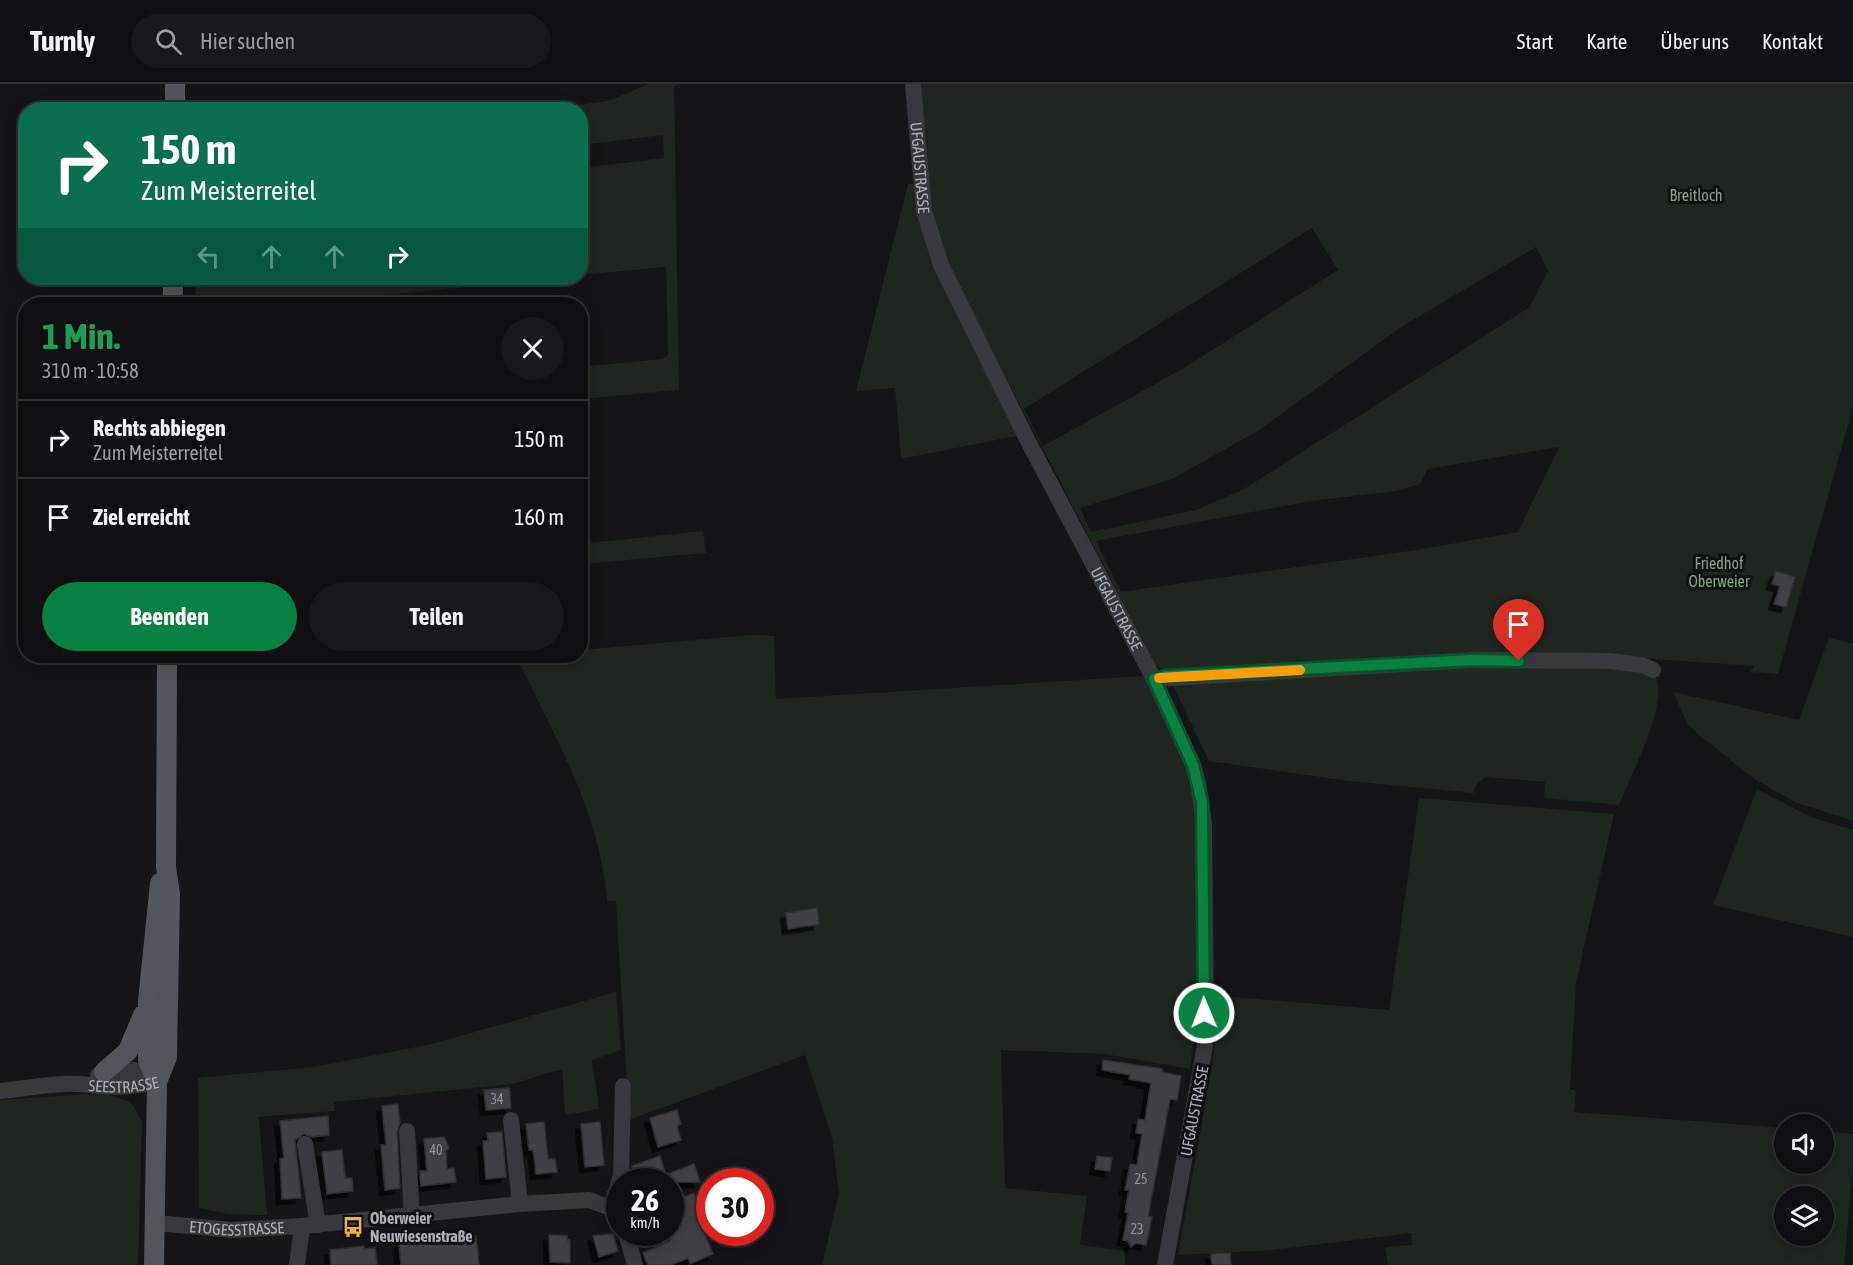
<!DOCTYPE html>
<html lang="de">
<head>
<meta charset="utf-8">
<style>
	:root { --surface:#101012; --page:#19191b; --text:#f1f3f6; --muted:#9c9d9f; --line:#303032; --accent:#0b8043 }
	body { margin:0; font-family:"Asap Condensed",sans-serif; background:var(--page); color:var(--text); height:100vh; display:flex; flex-direction:column; font-size:22px; white-space:nowrap }
	* { box-sizing:border-box; margin:0 }
	p { font-size:20px; color:var(--muted) }
	.icon { flex:none; width:33px; height:33px; fill:none; stroke:currentColor; stroke-width:2; stroke-linecap:round; stroke-linejoin:round }
	.map { position:relative; flex:1; overflow:hidden }
	.sheet { position:absolute; left:18px; top:213px; width:570px; height:366px; display:flex; flex-direction:column; background:var(--surface); border-radius:24px; box-shadow:0 3px 15px #0003,0 0 0 2px var(--line) }
	.sheet>* { flex:none }
	.hud { position:absolute; left:18px; top:18px; width:570px; height:183px; border-radius:24px; box-shadow:0 3px 15px #0003,0 0 0 2px var(--line); background:#0b6e4f; color:#fff; overflow:hidden }
	.tools { position:absolute; left:1774px; top:1030px; display:grid; gap:12px }
	.tools a { display:grid; place-items:center; width:60px; height:60px; border-radius:50%; background:var(--surface); box-shadow:0 3px 15px #0003,0 0 0 2px var(--line); font-size:30px }
	.speed { position:absolute; left:606px; top:1084px; display:flex; gap:12px; font-size:30px; font-weight:700; text-align:center }
	.speed>* { display:grid; place-content:center; width:78px; height:78px; border-radius:50%; background:var(--surface); box-shadow:0 3px 15px #0003,0 0 0 2px var(--line); line-height:1 }
	.speed small { font-size:15px; font-weight:400 }
	.speed .limit { border:9px solid #d22; background:#fff; color:#111 }
	.pin { position:absolute; display:grid; place-items:center; width:51px; height:51px; color:#fff; margin:-62px -26px; border-radius:50% 50% 50% 0; rotate:-45deg; box-shadow:0 0 6px #0007 }
	.pin .icon { rotate:45deg }
	.me { position:absolute; width:66px; margin:-33px; rotate:359deg; stroke-linejoin:round; filter:drop-shadow(0 0 4px #0008) }
	.turn { display:flex; align-items:center; gap:21px; height:126px; padding:0 24px; font-size:27px }
	.turn .icon { width:78px; height:78px; stroke-width:2.5 }
	.turn b { display:block; font-size:42px; line-height:51px }
	.lanes { display:flex; align-items:center; height:57px; padding:0 24px; background:#0003; justify-content:center; gap:30px; direction:ltr }
	.lanes .off { opacity:.35 }
	.round { display:grid; place-items:center; flex:none; width:63px; height:63px; border-radius:32px; background:var(--page) }
	.headline { display:flex; align-items:center; justify-content:space-between; height:102px; padding:0 24px }
	h1 { font-size:36px; font-weight:700; line-height:45px; color:#1e9e55 }
	.action { display:flex; gap:12px; margin-top:auto; padding:12px 24px }
	.action a { flex:1; height:69px; border-radius:36px; background:var(--accent); color:#fff; font-size:24px; font-weight:700; line-height:69px; text-align:center }
	.action a+a { background:var(--page); color:var(--text) }
	ul { padding:0; list-style:none }
	li { display:flex; align-items:center; gap:18px; height:78px; padding:0 24px; border-top:2px solid var(--line) }
	li div { flex:1 }
	li b { display:block; font-size:22px }
	li em { font-style:normal }
	header { display:flex; align-items:center; gap:36px; box-sizing:border-box; height:84px; padding:0 30px; background:var(--surface); border-bottom:2px solid var(--line) }
	header strong { font-size:28px }
	nav { display:flex; gap:33px; margin-inline-start:auto; font-size:21px }
	.search { width:420px; height:54px; background:var(--page); display:flex; align-items:center; gap:15px; box-sizing:border-box; padding:0 21px; border-radius:33px; color:var(--muted); font-size:22px }
	.map>svg:first-child { display:block }
	.green { fill:#1e261f; fill-rule:evenodd }
	.building { fill:#404145; stroke:#303034; stroke-width:1.5; filter:url(#shadow) }
	.lines { fill:none; stroke-linecap:round; stroke-linejoin:round }
	.minor { stroke:#37383d; stroke-width:16 }
	.major { stroke:#53555c; stroke-width:20 }
	.route-casing { stroke:#07532c; stroke-width:15 }
	.route { stroke:#0b8043; stroke-width:10 }
	.slow { stroke:#f59e0b; stroke-width:10 }
	.labels { text-anchor:middle; dominant-baseline:central; stroke-width:6; stroke-linejoin:round; paint-order:stroke }
	.number-label { font-size:14px; fill:#8e929b }
	.street-label { font-size:16px; fill:#a8adb8; stroke:#111113 }
	.park-label { font-size:16px; fill:#7fa381; stroke:#111113 }
	.poi-label { font-size:16px; font-weight:bold; fill:#a8adb8; stroke:#111113; text-anchor:start }
</style>
</head>
<body>
<header>
<strong>Turnly</strong>
<div class="search"><svg class="icon" aria-label="search" viewBox="0 0 24 24"><circle cx="10" cy="10" r="6"/><path d="M15 15l6 6"/></svg>Hier suchen</div>
<nav><a>Start</a><a>Karte</a><a>Über uns</a><a>Kontakt</a></nav>
</header>
<div class="map">
<svg width="1853" height="1181" viewBox="0 0 1853 1181">
	<defs>
		<filter id="shadow"><feDropShadow dx="-5.5" dy="5.5" stdDeviation="0" flood-color="#0009"/></filter>
	</defs>
	<rect width="100%" height="100%" fill="#161618"/>
	<g class="green">
		<path d="M649 0H681L674 2 679 306 581 315V283L662 275 668 271 666 183 580 191 581 84 664 74 663 51 581 61 580 26 547 25 608 17Z"/>
		<path d="M918 0H1853V323L1778 590 1750 588 1754 582 1612 572 1165 588 1155 580 956 198 937 151 927 99ZM1312 144 1338 186 1184 284 1043 362 1024 325ZM1536 163 1548 187 1530 223 1244 405 1196 426 1091 448 1080 424 1172 395 1256 348 1403 242ZM1559 363 1518 448 1417 466 1121 508 1096 457 1311 417 1396 407 1420 400 1428 385Z"/>
		<path d="M908 100H914L1020 351 901 375 895 304 856 307Z"/>
		<path d="M196 194H558L291 220H195Z"/>
		<path d="M703 447 706 469 581 480V460Z"/>
		<path d="M752 551 774 552 776 615 1144 592 1185 674 1196 710 1197 924 1190 985 1105 970 1001 966 1005 1104 1087 1112 1080 1161 1125 1167V1181H822L839 1109 832 1053 805 971 629 1036 616 817H607C602 734 552 646 516 572H580L581 566Z"/>
		<path d="M1829 553 1853 560V737L1795 718 1753 694 1699 651 1687 639 1673 608 1799 636Z"/>
		<path d="M1473 580 1638 583 1655 592C1670 618 1630 693 1619 721L1544 714 1545 698 1486 693 1475 702 1474 709 1349 697 1209 677 1172 600Z"/>
		<path d="M1757 705 1811 733 1853 746V853L1713 821Z"/>
		<path d="M1419 714 1614 730 1576 899 1570 1005 1576 1007 1574 1028 1785 1044V1080H1824V1047L1853 1050V1083L1844 1181H1388L1385 1163 1412 1161 1411 1149 1273 1166 1178 1171 1213 977 1221 912 1389 926ZM1785 1113H1824V1152H1785Z"/>
		<path d="M616 908 621 966 592 976 599 1025 565 1031 562 985 512 1000 334 1018V1027L259 1033 267 1131 229 1130 199 1124 198 994 313 983 432 960Z"/>
		<path d="M103 1009 131 1018 142 1037 138 1181H0V1016Z"/>
	</g>
	<g class="building">
		<path d="M1776 487 1795 493 1786 523 1774 520 1780 502 1772 500Z"/>
		<path d="M817 824 819 840 788 845 786 829Z"/>
		<path d="M1103 976 1162 985V988L1181 992 1177 1016 1170 1015 1148 1132 1152 1133 1146 1161 1136 1159 1131 1163 1128 1157 1123 1156 1128 1129 1125 1128 1129 1106H1125L1130 1080 1137 1081 1142 1050 1136 1049 1138 1035 1145 1036 1151 999 1129 995 1130 991 1102 986Z"/>
		<path d="M509 1004 511 1024 486 1026 484 1006Z"/>
		<path d="M398 1020 400 1039 397 1048 400 1104 385 1106 381 1061H386L382 1022Z"/>
		<path d="M677 1026 681 1040 677 1042 681 1056 658 1063 650 1034Z"/>
		<path d="M328 1032 329 1051 312 1053 304 1050 295 1056 301 1114 282 1115 280 1075 284 1074 280 1037Z"/>
		<path d="M544 1038 548 1075H555L557 1088 536 1090 533 1066H529L526 1040Z"/>
		<path d="M600 1038 604 1081 585 1083 581 1040Z"/>
		<path d="M502 1048 506 1093 486 1095 483 1057H488L487 1049Z"/>
		<path d="M444 1053 449 1064 446 1067 447 1085 454 1084 456 1098 421 1102 420 1087H427L424 1055Z"/>
		<path d="M342 1066 345 1094H352L353 1107 327 1110 322 1068Z"/>
		<path d="M660 1072 666 1091 694 1080 700 1098H637L632 1082Z"/>
		<path d="M1097 1072 1112 1074 1110 1087 1095 1085Z"/>
		<path d="M694 1109 702 1130 697 1132 713 1170 690 1180 688 1174 671 1181H648L643 1169 670 1157V1119Z"/>
		<path d="M613 1150 618 1167 599 1173 593 1152Z"/>
		<path d="M549 1151 567 1152V1156H570V1179L550 1178Z"/>
		<path d="M476 1152 479 1181H401L399 1159Z"/>
		<path d="M364 1162V1165L375 1164 377 1181H331L330 1166Z"/>
		<path d="M1230 1169 1231 1181H1212L1211 1170Z"/>
	</g>
	<g class="lines">
		<g class="minor">
			<path id="s1" d="M913 0 924 127 941 181 1029 359 1154 595 1193 681 1198 699 1204 739 1206 956 1165 1181"/>
			<path d="M1154 595 1473 576 1610 577 1642 581 1653 586"/>
			<path d="M98 991 134 986 157 998"/>
			<path id="s2" d="M0 1007C25 1005 54 998 79 1000 110 1003 125 1005 157 998"/>
			<path d="M511 1036 520 1120"/>
			<path d="M407 1047 412 1132"/>
			<path d="M305 1060 318 1141"/>
			<path d="M611 1124 621 1092 623 1002"/>
			<path id="s3" d="M156 1139 232 1146 302 1142 520 1120 589 1116 611 1124 620 1134"/>
			<path d="M626 1149 635 1181"/>
			<path d="M297 1181 302 1142"/>
		</g>
		<g class="major">
			<path d="M175 26V0"/>
			<path d="M173 220V194"/>
			<path d="M104 988 128 967 143 931"/>
			<path d="M157 998 167 973 170 810 166 783 167 572"/>
			<path d="M154 1181 157 998 148 976V917L160 799"/>
		</g>
	</g>
	<g class="lines">
		<defs>
			<path id="route" d="M1204 929 1202 718 1193 681 1154 595 1166 592 1473 576 1519 577"/>
		</defs>
		<use href="#route" class="route-casing"/>
		<use href="#route" class="route"/>
		<path class="slow" d="M1159 594 1300 586"/>
	</g>
	<defs>
		<symbol id="bus-bare" viewBox="-9 -9 18 18"><path d="M-5-6H5V4H4V6H2V4H-2V6H-4V4H-5ZM-3.5-4V0h7V-4ZM-3.5 1.2v1.5H-2V1.2ZM2 1.2v1.5H3.5V1.2Z" fill="#f2b134" stroke="#111113" stroke-width="2.5" paint-order="stroke"/></symbol>
	</defs>
	<g fill-rule="evenodd">
		<use href="#bus-bare" x="338" y="1128" width="30" height="30"/>
	</g>
	<g class="labels">
		<g class="number-label">
			<text x="497" y="1015">34</text>
			<text x="436" y="1066">40</text>
			<text x="1141" y="1095">25</text>
			<text x="1137" y="1145">23</text>
		</g>
		<g class="street-label">
			<text stroke="none"><textPath href="#s1" startOffset="84">UFGAUSTRASSE</textPath></text>
			<text stroke="none"><textPath href="#s1" startOffset="570">UFGAUSTRASSE</textPath></text>
			<text stroke="none"><textPath href="#s2" startOffset="124">SEESTRASSE</textPath></text>
			<text transform="translate(1194 1027) rotate(-79)">UFGAUSTRASSE</text>
			<text stroke="none"><textPath href="#s3" startOffset="81">ETOGESSTRASSE</textPath></text>
		</g>
		<g class="park-label">
			<text x="1696" y="111">Breitloch</text>
			<text x="1719" y="479">Friedhof<tspan x="1719" dy="18">Oberweier</tspan></text>
		</g>
		<g class="poi-label">
			<text x="370" y="1134">Oberweier<tspan x="370" dy="18">Neuwiesenstraße</tspan></text>
		</g>
	</g>
</svg>
<div class="tools">
<a><svg class="icon" aria-label="sound" viewBox="0 0 24 24"><path d="M4 9h4l5-4v14l-5-4H4zM17 9q2 3 0 6"/></svg></a>
<a><svg class="icon" aria-label="layers" viewBox="0 0 24 24"><path d="M12 4l9 5-9 5-9-5zM3 14l9 5 9-5"/></svg></a>
</div>
<div class="speed"><div>26<small>km/h</small></div><div class="limit">30</div></div>
<div class="pin" style="left:1519px;top:577px;background:#d93025"><svg class="icon" aria-label="arrive" viewBox="0 0 24 24"><path d="M6 21V4h12l-3 4 3 4H6"/></svg></div>
<svg class="me" style="left:1204px;top:929px" viewBox="-20 -20 40 40"><circle r="17" fill="#0b8043" stroke="#fff" stroke-width="3"/><path d="M0-11L8 9 0 5-8 9z" fill="#fff"/></svg>
<div class="hud">
<div class="turn"><svg class="icon" aria-label="right" viewBox="0 0 24 24"><path d="M7 20v-9h11M14 6l5 5-5 5"/></svg><div><b>150 m</b>Zum Meisterreitel</div></div>
<div class="lanes"><svg class="icon off" aria-label="left" viewBox="0 0 24 24"><path d="M17 20v-9H6M10 6l-5 5 5 5"/></svg><svg class="icon off" aria-label="ahead" viewBox="0 0 24 24"><path d="M12 20V5M6 11l6-6 6 6"/></svg><svg class="icon off" aria-label="ahead" viewBox="0 0 24 24"><path d="M12 20V5M6 11l6-6 6 6"/></svg><svg class="icon" aria-label="right" viewBox="0 0 24 24"><path d="M7 20v-9h11M14 6l5 5-5 5"/></svg></div>
</div>
<section class="sheet">
<div class="headline"><div><h1>1 Min.</h1><p>310 m · 10:58</p></div><a class="round"><svg class="icon" aria-label="close" viewBox="0 0 24 24"><path d="M6 6l12 12M18 6L6 18"/></svg></a></div>
<ul>
<li><svg class="icon" aria-label="right" viewBox="0 0 24 24"><path d="M7 20v-9h11M14 6l5 5-5 5"/></svg><div><b>Rechts abbiegen</b><p>Zum Meisterreitel</p></div><em>150 m</em></li>
<li><svg class="icon" aria-label="arrive" viewBox="0 0 24 24"><path d="M6 21V4h12l-3 4 3 4H6"/></svg><div><b>Ziel erreicht</b></div><em>160 m</em></li>
</ul>
<div class="action"><a>Beenden</a><a>Teilen</a></div>
</section>
</div>
</body>
</html>
